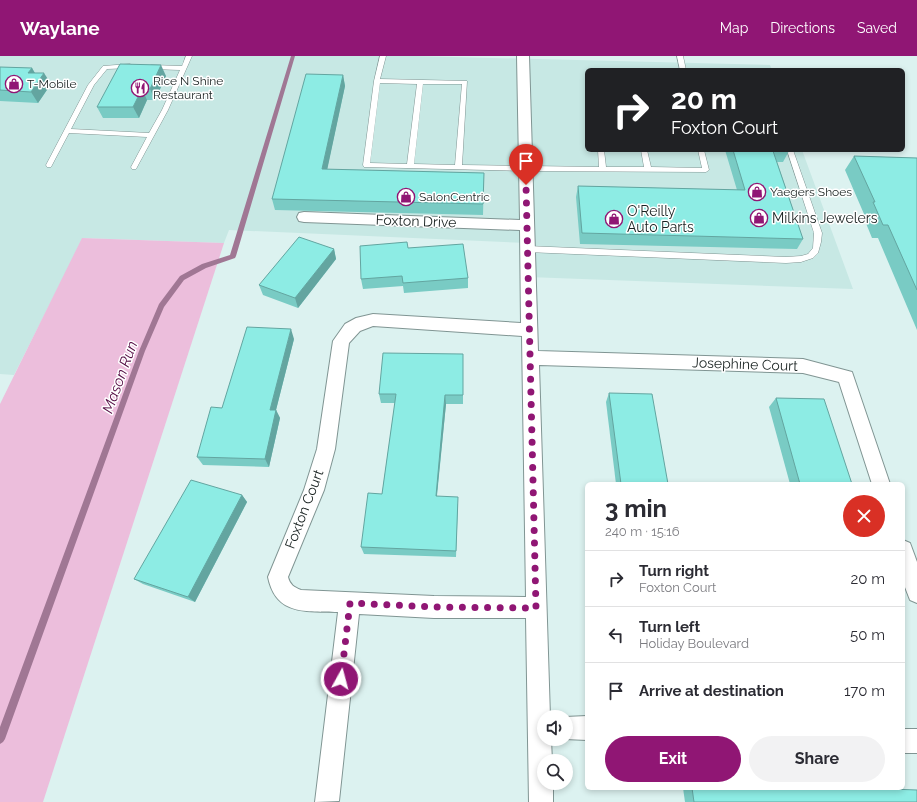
<!DOCTYPE html>
<html lang="en">
<head>
<meta charset="utf-8">
<style>
	:root { --surface:#fff; --page:#f2f2f3; --text:#2b2b33; --muted:#7c7c81; --line:#e1e1e2; --accent:#901674 }
	body { margin:0; font-family:Raleway,sans-serif; background:var(--page); color:var(--text); height:100vh; display:flex; flex-direction:column; font-size:15px; white-space:nowrap }
	* { box-sizing:border-box; margin:0 }
	p { font-size:13px; color:var(--muted) }
	.icon { flex:none; width:22px; height:22px; fill:none; stroke:currentColor; stroke-width:2; stroke-linecap:round; stroke-linejoin:round }
	.map { position:relative; flex:1; overflow:hidden }
	.side { position:absolute; left:585px; top:426px; width:320px; height:308px; display:flex; flex-direction:column; background:var(--surface); border-radius:6px; box-shadow:0 2px 6px #0003 }
	.side>* { flex:none }
	.banner { position:absolute; left:585px; top:12px; width:320px; height:84px; border-radius:6px; box-shadow:0 2px 6px #0003; background:#202124; color:#fff; overflow:hidden }
	.controls { position:absolute; left:537px; top:654px; display:grid; gap:8px }
	.controls a { display:grid; place-items:center; width:36px; height:36px; border-radius:50%; background:var(--surface); box-shadow:0 2px 6px #0003; font-size:20px }
	.pin { position:absolute; display:grid; place-items:center; width:34px; height:34px; color:#fff; margin:-41px -17px; border-radius:50% 50% 50% 0; rotate:-45deg; box-shadow:0 0 4px #0007 }
	.pin .icon { rotate:45deg }
	.me { position:absolute; width:44px; margin:-22px; rotate:7deg; stroke-linejoin:round; filter:drop-shadow(0 0 3px #0008) }
	.turn { display:flex; align-items:center; gap:14px; height:84px; padding:0 20px; font-size:18px }
	.turn .icon { width:52px; height:52px; stroke-width:2.5 }
	.turn b { display:block; font-size:28px; line-height:34px }
	.round { display:grid; place-items:center; flex:none; width:42px; height:42px; border-radius:21px; background:var(--page) }
	.head { display:flex; align-items:center; justify-content:space-between; height:68px; padding:0 20px }
	h1 { font-size:24px; font-weight:700; line-height:30px }
	.button { display:flex; gap:8px; margin-top:auto; padding:8px 20px }
	.button a { flex:1; height:46px; border-radius:24px; background:var(--accent); color:#fff; font-size:16px; font-weight:700; line-height:46px; text-align:center }
	.button a+a { background:var(--page); color:var(--text) }
	ul { padding:0; list-style:none }
	li { display:flex; align-items:center; gap:12px; height:56px; padding:0 20px; border-top:1px solid var(--line) }
	li div { flex:1 }
	li b { display:block; font-size:15px }
	li em { font-style:normal }
	header { display:flex; align-items:center; gap:24px; box-sizing:border-box; height:56px; padding:0 20px; background:var(--accent); color:#fff }
	header strong { font-size:19px }
	nav { display:flex; gap:22px; margin-inline-start:auto; font-size:14px }
	.map>svg:first-child { display:block }
	.built { fill:#c7e8e4 }
	.green { fill:#ecbedc }
	.lines { fill:none; stroke-linecap:round; stroke-linejoin:round }
	.stream { fill:#a07794; fill-rule:evenodd }
	.service-casing { stroke:#809593; stroke-width:1 }
	.minor-casing { stroke:#809593; stroke-width:2 }
	.service { fill:#fff; fill-rule:evenodd }
	.minor { fill:#fff; fill-rule:evenodd }
	.wall { fill:#79cbc4 }
	.shaded-wall { fill:#63a5a0 }
	.building { fill:#8dece4; stroke:#63a5a0 }
	.route { stroke:#901674; stroke-width:7; stroke-dasharray:0 12.6 }
	.labels { text-anchor:middle; dominant-baseline:central; stroke-width:3; stroke-linejoin:round; paint-order:stroke }
	.far-poi-label { font-size:12px; fill:#192221; stroke:#fff; text-anchor:start }
	.poi-label { font-size:14px; fill:#192221; stroke:#fff; text-anchor:start }
	.street-label { font-size:14px; fill:#192221; stroke:#fff }
	.water-label { font-size:15px; font-style:italic; fill:#530a42; stroke:#fff }
</style>
</head>
<body>
<header>
<strong>Waylane</strong>
<nav><a>Map</a><a>Directions</a><a>Saved</a></nav>
</header>
<div class="map">
<svg width="917" height="746" viewBox="0 0 917 746">
	<rect width="100%" height="100%" fill="#dcf2f0"/>
	<path class="built" d="M0 0H416L770 9 772 14H587V94H802L853 233 528 221 527 187 229 174 224 187 83 182 14 319 0 318Z"/>
	<path class="green" d="M82 182 224 187 43 746H0V348Z"/>
	<g class="lines">
		<path class="stream" d="M291 0H295L236 200 235 202 206 212 184 224 164 251 145 295 5 683 3 686 0 688V671L139 295 159 248 180 220 202 208 230 199Z"/>
		<defs>
			<g id="service">
				<path d="M186 0H192L168 54 136 113H132L131 111 147 81 69 77 51 111H47L46 109 88 29 103 10 130 8 133 10 130 12 107 13 94 29 71 73 149 77 162 54 180 14 151 13 148 11 151 9 182 10Z"/>
				<path d="M380 0H386L380 23 467 25 462 109 599 111 598 94H604L606 111H644L641 94H647L651 111 702 112 698 94H704L709 114 706 116 526 115 364 111 363 109 374 25ZM380 27 417 28 407 108 370 107ZM423 28H462L455 109 414 108Z"/>
				<path d="M677 0H683L686 14H680Z"/>
				<path d="M787 94H793L822 177 821 186 818 197 813 202 801 206 786 207 527 196 523 193 527 190 786 201 801 200 808 198 813 192 814 177Z"/>
			</g>
			<g id="minor">
				<path d="M517 0H529L538 295 803 303 852 316 890 428H872L839 326 803 317 539 309 550 661H544V683H551L552 705H544V727H553V746H529L526 562H434L359 558 339 745 315 746 338 556C306 555 276 560 268 521L304 434 317 393 333 285 345 268 356 262 373 258 521 267 520 174 304 166 299 165 297 161 299 157 304 156 520 164ZM373 270 522 280 526 541 434 540 301 534C294 531 290 529 288 521L324 434 335 393 349 287 360 275Z"/>
				<path d="M903 484 910 487 917 506V547L910 544 903 526Z"/>
				<path d="M587 660V684L565 683H566V661H565Z"/>
				<rect x="903" y="673" width="14" height="24"/>
			</g>
		</defs>
		<use href="#service" class="service-casing"/>
		<use href="#minor" class="minor-casing"/>
		<use href="#service" class="service"/>
		<use href="#minor" class="minor"/>
	</g>
	<g class="wall">
		<path d="M0 11 32 12 35 17 51 28 38 47 0 45Z"/>
		<path d="M343 19 345 30 327 113 484 117 483 159 275 154 272 143Z"/>
		<path d="M166 20 155 44H147L139 62H103L97 51Z"/>
		<path d="M725 94H789V95L783 106H777L803 183 797 193 580 188 576 141 578 130 737 134Z"/>
		<path d="M854 100 917 102V274L878 182H872L863 160 864 158 845 114Z"/>
		<path d="M408 192 468 222V232L404 237 403 230 363 233 361 223Z"/>
		<path d="M334 193 336 203 298 252 263 239 259 229Z"/>
		<path d="M294 283 276 354 280 362 269 411 203 409 197 401 222 352Z"/>
		<path d="M463 298V348H446L437 440 458 448 456 501 364 498 361 491 382 438 395 347H381L379 338Z"/>
		<path d="M609 337 668 428H616L606 346Z"/>
		<path d="M776 342 852 428H790L769 351Z"/>
		<path d="M242 439 247 446 195 546 143 528 134 523Z"/>
		<path d="M683 732H864L917 746H685Z"/>
	</g>
	<g class="shaded-wall">
		<path d="M161 9 166 20 155 44 150 33Z"/>
		<path d="M32 12 38 23 28 17Z"/>
		<path d="M44 17 51 28 38 47 31 36Z"/>
		<path d="M343 19 345 30 325 124 322 113Z"/>
		<path d="M142 33 147 44 139 62 133 51Z"/>
		<path d="M334 193 336 203 298 252 295 242Z"/>
		<path d="M291 273 294 283 276 354 280 362 269 411 265 403 270 354Z"/>
		<path d="M445 339 446 348 436 447V440Z"/>
		<path d="M242 439 247 446 195 546 188 541Z"/>
	</g>
	<g class="building">
		<path d="M120 8 161 9 150 33H142L133 51H97Z"/>
		<path d="M0 11 32 12 28 17H44L31 36 0 34Z"/>
		<path d="M306 18 343 19 322 113 484 117 483 148 272 143Z"/>
		<path d="M733 94H789V95H773L803 183 582 177 578 130 745 134Z"/>
		<path d="M854 100 917 102V234L888 169H883L873 146H875Z"/>
		<path d="M299 181 334 193 295 242 259 229Z"/>
		<path d="M407 186 408 192 463 188 468 222 403 227 402 220 361 223 360 190Z"/>
		<path d="M247 271 291 273 270 354H276L265 403 197 401 211 351 222 352Z"/>
		<path d="M383 297 463 298V339H445L436 440 458 441 456 495 361 491 368 437 382 438 396 338H379Z"/>
		<path d="M609 337 652 338 668 428H621Z"/>
		<path d="M776 342 824 343 852 428H800Z"/>
		<path d="M191 424 242 439 188 541 134 523Z"/>
		<path d="M692 732H864L917 734V746H694Z"/>
	</g>
	<g class="lines">
		<path class="route" d="M341 623 350 547 434 551 536 552 526 129"/>
	</g>
	<defs>
		<symbol id="shop-ring" viewBox="-11 -11 22 22"><circle r="9.5" fill="#fff" stroke="#901674" stroke-width="1.5"/><path d="M-5-2.5h2.3a2.7 3.5 0 0 1 5.4 0H5L5.5 6h-11ZM-1.5-2.5h3a1.5 2.3 0 0 0-3 0Z" fill="#901674"/></symbol>
		<symbol id="restaurant-ring" viewBox="-11 -11 22 22"><circle r="9.5" fill="#fff" stroke="#901674" stroke-width="1.5"/><path d="M-5-6h1v4h1v-4h1v4h1v-4h1v5L-1.5 .5V6h-2V.5L-5-1ZM5-6V6H3V1.5H1.5Q1.5-4 5-6Z" fill="#901674"/></symbol>
	</defs>
	<g fill-rule="evenodd">
		<use href="#shop-ring" x="4" y="18" width="20" height="20"/>
		<use href="#restaurant-ring" x="130" y="22" width="20" height="20"/>
		<use href="#shop-ring" x="747" y="126" width="20" height="20"/>
		<use href="#shop-ring" x="396" y="131" width="20" height="20"/>
		<use href="#shop-ring" x="749" y="152" width="20" height="20"/>
		<use href="#shop-ring" x="604" y="153" width="20" height="20"/>
	</g>
	<g class="labels">
		<g class="far-poi-label">
			<text x="153" y="25">Rice N Shine<tspan x="153" dy="14">Restaurant</tspan></text>
			<text x="27" y="28">T-Mobile</text>
			<text x="770" y="136">Yaegers Shoes</text>
			<text x="419" y="141">SalonCentric</text>
		</g>
		<g class="poi-label">
			<text x="627" y="155">O'Reilly<tspan x="627" dy="16">Auto Parts</tspan></text>
			<text x="772" y="162">Milkins Jewelers</text>
		</g>
		<g class="street-label">
			<text transform="translate(416 165) rotate(2)">Foxton Drive</text>
			<text transform="translate(745 308) rotate(2)">Josephine Court</text>
			<text transform="translate(304 453) rotate(-69)">Foxton Court</text>
		</g>
		<g class="water-label">
			<text transform="translate(120 321) rotate(-70)">Mason Run</text>
		</g>
	</g>
</svg>
<div class="controls">
<a><svg class="icon" aria-label="sound" viewBox="0 0 24 24"><path d="M4 9h4l5-4v14l-5-4H4zM17 9q2 3 0 6"/></svg></a>
<a><svg class="icon" aria-label="search" viewBox="0 0 24 24"><circle cx="10" cy="10" r="6"/><path d="M15 15l6 6"/></svg></a>
</div>
<div class="pin" style="left:526px;top:129px;background:#d93025"><svg class="icon" aria-label="arrive" viewBox="0 0 24 24"><path d="M6 21V4h12l-3 4 3 4H6"/></svg></div>
<svg class="me" style="left:341px;top:623px" viewBox="-20 -20 40 40"><circle r="17" fill="#901674" stroke="#fff" stroke-width="3"/><path d="M0-11L8 9 0 5-8 9z" fill="#fff"/></svg>
<div class="banner">
<div class="turn"><svg class="icon" aria-label="right" viewBox="0 0 24 24"><path d="M7 20v-9h11M14 6l5 5-5 5"/></svg><div><b>20 m</b>Foxton Court</div></div>
</div>
<section class="side">
<div class="head"><div><h1>3 min</h1><p>240 m · 15:16</p></div><a class="round" style="background:#d93025;color:#fff"><svg class="icon" aria-label="close" viewBox="0 0 24 24"><path d="M6 6l12 12M18 6L6 18"/></svg></a></div>
<ul>
<li><svg class="icon" aria-label="right" viewBox="0 0 24 24"><path d="M7 20v-9h11M14 6l5 5-5 5"/></svg><div><b>Turn right</b><p>Foxton Court</p></div><em>20 m</em></li>
<li><svg class="icon" aria-label="left" viewBox="0 0 24 24"><path d="M17 20v-9H6M10 6l-5 5 5 5"/></svg><div><b>Turn left</b><p>Holiday Boulevard</p></div><em>50 m</em></li>
<li><svg class="icon" aria-label="arrive" viewBox="0 0 24 24"><path d="M6 21V4h12l-3 4 3 4H6"/></svg><div><b>Arrive at destination</b></div><em>170 m</em></li>
</ul>
<div class="button"><a>Exit</a><a>Share</a></div>
</section>
</div>
</body>
</html>
